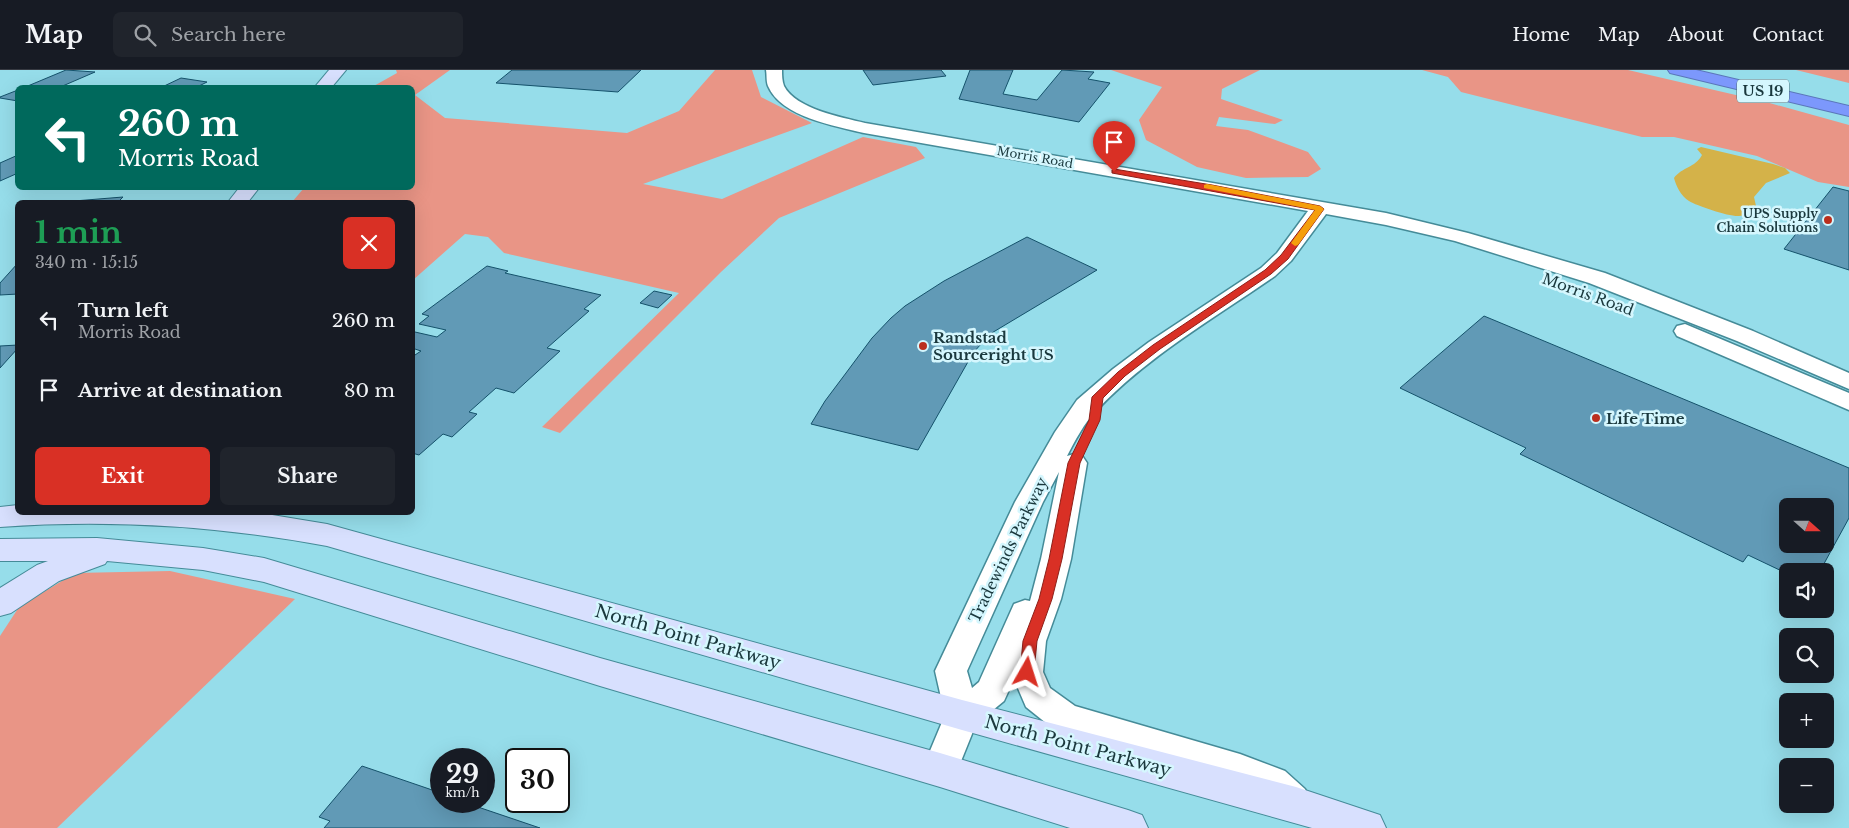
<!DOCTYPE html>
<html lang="en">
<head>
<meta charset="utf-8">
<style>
	:root { --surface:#171b24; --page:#20242c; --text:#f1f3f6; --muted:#9ea1a6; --line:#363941; --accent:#d93025 }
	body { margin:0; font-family:"Libre Baskerville",serif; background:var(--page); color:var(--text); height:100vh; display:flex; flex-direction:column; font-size:19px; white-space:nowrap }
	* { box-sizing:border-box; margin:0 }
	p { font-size:16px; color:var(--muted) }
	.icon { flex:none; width:28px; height:28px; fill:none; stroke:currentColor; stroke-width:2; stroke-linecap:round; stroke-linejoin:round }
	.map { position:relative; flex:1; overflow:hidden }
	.panel { position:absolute; left:15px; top:130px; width:400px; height:315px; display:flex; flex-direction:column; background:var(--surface); border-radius:8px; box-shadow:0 5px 20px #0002 }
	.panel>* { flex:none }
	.top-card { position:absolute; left:15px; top:15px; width:400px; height:105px; border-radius:8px; box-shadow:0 5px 20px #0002; background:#00695c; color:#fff; overflow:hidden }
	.needle { width:32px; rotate:111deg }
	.tools { position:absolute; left:1779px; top:428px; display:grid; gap:10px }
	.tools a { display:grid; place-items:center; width:55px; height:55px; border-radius:8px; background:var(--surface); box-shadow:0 5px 20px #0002; font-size:25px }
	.speed { position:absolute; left:430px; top:678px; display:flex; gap:10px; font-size:25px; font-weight:700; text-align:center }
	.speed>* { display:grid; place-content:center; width:65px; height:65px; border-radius:50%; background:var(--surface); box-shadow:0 5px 20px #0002; line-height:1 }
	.speed small { font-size:12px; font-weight:400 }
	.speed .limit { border:2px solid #111; border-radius:8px; background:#fff; color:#111 }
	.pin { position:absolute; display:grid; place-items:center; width:42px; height:42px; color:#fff; margin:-51px -21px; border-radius:50% 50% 50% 0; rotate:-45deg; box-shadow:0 0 5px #0007 }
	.pin .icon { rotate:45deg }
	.me { position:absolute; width:55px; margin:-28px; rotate:6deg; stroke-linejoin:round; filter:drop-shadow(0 0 4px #0008) }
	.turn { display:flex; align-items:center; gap:18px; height:105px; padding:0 20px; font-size:22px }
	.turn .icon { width:65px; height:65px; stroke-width:2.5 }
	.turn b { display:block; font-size:35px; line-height:42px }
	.round { display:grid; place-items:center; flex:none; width:52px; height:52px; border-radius:8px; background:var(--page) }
	.summary { display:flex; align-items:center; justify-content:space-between; height:85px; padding:0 20px }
	h1 { font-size:30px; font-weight:700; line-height:38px; color:#1e9e55 }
	.action { display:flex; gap:10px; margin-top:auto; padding:10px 20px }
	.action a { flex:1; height:58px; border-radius:8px; background:var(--accent); color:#fff; font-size:20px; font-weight:700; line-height:58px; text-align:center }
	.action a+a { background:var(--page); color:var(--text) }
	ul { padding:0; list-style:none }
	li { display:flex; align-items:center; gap:15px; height:70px; padding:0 20px }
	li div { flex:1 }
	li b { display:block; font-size:19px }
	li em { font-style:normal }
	header { display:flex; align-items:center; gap:30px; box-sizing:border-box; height:70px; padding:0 25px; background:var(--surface); border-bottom:1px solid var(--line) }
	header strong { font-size:24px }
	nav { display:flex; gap:28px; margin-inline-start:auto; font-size:18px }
	.search { width:350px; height:45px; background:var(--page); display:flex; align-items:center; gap:12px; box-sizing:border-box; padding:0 18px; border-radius:8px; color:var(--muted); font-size:19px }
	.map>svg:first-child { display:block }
	.green { fill:#e99586 }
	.water { fill:#d4b249 }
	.building { fill:#619ab6; stroke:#15526b; fill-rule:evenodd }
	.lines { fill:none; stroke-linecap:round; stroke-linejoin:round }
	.street-casing { stroke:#458b98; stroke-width:3 }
	.secondary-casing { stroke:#458b98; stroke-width:2 }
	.highway-casing { stroke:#5a76b9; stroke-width:2 }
	.street { fill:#fff; fill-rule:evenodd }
	.secondary { fill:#d8e0fe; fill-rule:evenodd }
	.highway { fill:#7c98fc; fill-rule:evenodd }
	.route { fill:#d93025; stroke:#8d1f18 }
	.slow { fill:#f59e0b }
	.poi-dot { fill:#bb2f1e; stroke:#d5f7fe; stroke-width:2 }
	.labels { text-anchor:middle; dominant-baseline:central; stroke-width:5; stroke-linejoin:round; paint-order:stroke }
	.far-street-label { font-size:12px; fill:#1a383d; stroke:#d5f7fe }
	.far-poi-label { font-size:12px; font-weight:bold; fill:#1a383d; stroke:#d5f7fe; text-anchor:end }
	.shield { fill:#d5f7fe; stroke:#527177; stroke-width:1 }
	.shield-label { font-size:14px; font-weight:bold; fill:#1a383d }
	.street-label { font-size:15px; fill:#1a383d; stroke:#d5f7fe }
	.poi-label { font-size:15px; font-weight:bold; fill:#1a383d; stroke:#d5f7fe; text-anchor:start }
	.near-street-label { font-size:18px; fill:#1a383d; stroke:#d5f7fe }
</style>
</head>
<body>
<header>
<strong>Map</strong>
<div class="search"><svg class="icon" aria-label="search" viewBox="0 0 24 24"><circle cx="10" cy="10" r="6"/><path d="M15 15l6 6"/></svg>Search here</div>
<nav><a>Home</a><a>Map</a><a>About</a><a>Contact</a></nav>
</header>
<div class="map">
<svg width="1849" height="758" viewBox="0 0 1849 758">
	<rect width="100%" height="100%" fill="#96ddea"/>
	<g class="green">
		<path d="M396 0H450L415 25 445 48 627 63 679 41 715 0H752L761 27 812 53 643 114 722 129 863 67 916 77 925 88 779 148 721 202 560 363 542 357 679 223 504 183 488 167 465 164 413 210 412 132H292L304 118H412V18L372 17 397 3Z"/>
		<path d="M1111 0H1260L1222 19 1221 29 1283 50 1275 54 1219 47 1216 56 1248 60 1308 82 1321 99 1308 107 1246 108 1197 97 1146 70 1139 50 1162 17Z"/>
		<path d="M1422 0H1628L1766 32 1849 55V117L1818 112 1757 86 1674 67H1642L1461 22 1448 7Z"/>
		<path d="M1796 0H1849V13Z"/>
		<path d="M170 501 295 529 57 758H0V566L19 537 75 503Z"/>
	</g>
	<path class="water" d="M1701 77 1773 94 1785 98 1790 103 1766 113 1754 127 1756 136C1752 140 1745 146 1739 146 1730 147 1697 136 1689 131 1681 126 1676 116 1674 108 1682 97 1695 98 1702 85L1697 79Z"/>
	<g class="building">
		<path d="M66 0 95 2 58 18H23Z"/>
		<path d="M512 0H641L618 22 496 13Z"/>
		<path d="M863 0H941L946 6 873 15Z"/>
		<path d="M970 0H1013L1003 24 1037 30 1062 0 1094 2 1088 9 1110 13 1079 52 959 29Z"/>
		<path d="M181 8 207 12 195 18H160Z"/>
		<path d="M18 20V31L0 28V27Z"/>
		<path d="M18 85V103L0 111V93Z"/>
		<path d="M1833 117 1849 121V200L1784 179Z"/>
		<path d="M123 127 118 132H73L74 131Z"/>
		<path d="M1027 167 1097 200 990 264 973 283 918 380 811 354 825 331 846 303 872 268 891 248 905 236 944 211Z"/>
		<path d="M18 193V224L0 225V213Z"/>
		<path d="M487 196 508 201 505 203 601 225 584 239 589 241 547 278 560 281 514 323 496 318 469 342 477 344 452 367 443 364 419 385 412 383V287L421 281 412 278V264L415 262 437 267 446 260 419 254 429 246 422 244Z"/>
		<path d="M654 221 672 225 658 238 640 233Z"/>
		<path d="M1484 246 1849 398V448L1820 501H1788V504L1748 485 1743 492 1520 384 1526 378 1400 318ZM1788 436H1825V474H1788Z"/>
		<path d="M18 275V278L0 298V276Z"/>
		<path d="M362 696 441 723V731H474L472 735 540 758H324L330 751 319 747Z"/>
	</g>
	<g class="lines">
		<defs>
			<g id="street">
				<path d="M766 0H782C782 5 782 11 784 16 796 39 841 47 865 53L1386 143 1468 163 1605 203 1753 261 1849 303V319L1737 271 1589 213 1455 171 1386 155 1326 144 1291 191 1275 206C1216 247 1145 288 1096 341 1084 353 1075 371 1067 386L1074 384 1083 387 1087 393 1071 489 1061 529 1046 571 1043 602 1050 618 1075 636 1240 684 1285 701 1305 719 1310 731 1305 743 1292 748 1279 743 1259 723 1238 715 1092 672 1051 657 1026 637 1014 609 1004 631 976 654 953 711 940 716 927 711 922 700 945 645 935 601 1015 432 1055 362 1077 330 1113 299 1149 272 1261 198 1277 183 1308 141 864 63C835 56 781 47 768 16 766 11 767 5 766 0ZM1059 402 1041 489 1030 531 1025 530 1014 534 979 612 972 618 967 601 1043 432Z"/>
				<path d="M1685 254 1849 323V340L1677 266 1674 261 1677 256Z"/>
			</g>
			<g id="secondary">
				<path d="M329 0H346L331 18H314Z"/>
				<path d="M239 118H259L248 132H228Z"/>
				<path d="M18 435V442H254L327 454 962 630 1296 717 1380 745 1386 758H1312L962 660 327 476C218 456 111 449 0 457V437Z"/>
				<path d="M97 468 203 478 264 488 600 588 940 683 1128 740 1142 745 1148 758H1070L940 717 600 616 264 512 203 500 107 491 105 494 59 511 11 543 0 546V518L37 495 48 491H0V469Z"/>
			</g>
			<path id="highway" d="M1668 0H1696L1849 36V46L1670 3Z"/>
		</defs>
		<use href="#street" class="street-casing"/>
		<use href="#secondary" class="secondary-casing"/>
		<use href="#highway" class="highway-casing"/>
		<use href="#street" class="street"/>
		<use href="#secondary" class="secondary"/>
		<use href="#highway" class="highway"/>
	</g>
	<path class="route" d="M1114 99 1212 115 1320 136 1324 139 1288 189 1271 204 1160 279 1125 306 1103 328 1100 350 1080 393 1062 489 1052 529 1037 571 1034 602 1032 606 1027 608 1022 606 1020 602 1023 571 1039 529 1049 489 1068 393 1089 350 1092 327 1118 302 1153 275 1265 200 1281 185 1315 140 1112 103V100Z"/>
	<path class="slow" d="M1207 114 1320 136 1324 139 1298 175 1295 176 1291 173 1315 140 1204 118V115Z"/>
	<g class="poi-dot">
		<circle cx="1828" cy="150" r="5"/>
		<circle cx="923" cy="276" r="5"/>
		<circle cx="1596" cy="348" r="5"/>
	</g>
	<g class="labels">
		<g class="far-street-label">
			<text transform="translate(1035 87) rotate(10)">Morris Road</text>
		</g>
		<g class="far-poi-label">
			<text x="1818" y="143">UPS Supply<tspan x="1818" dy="14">Chain Solutions</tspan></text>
		</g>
		<rect class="shield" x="1737" y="9.5" width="52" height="23" rx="4"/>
		<g class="shield-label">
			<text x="1763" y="21">US 19</text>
		</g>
		<g class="street-label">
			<text transform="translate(1588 224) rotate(20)">Morris Road</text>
			<text transform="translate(1008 480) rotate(-64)">Tradewinds Parkway</text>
		</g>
		<g class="poi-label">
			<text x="933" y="267">Randstad<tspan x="933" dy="17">Sourceright US</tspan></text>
			<text x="1606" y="348">Life Time</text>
		</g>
		<g class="near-street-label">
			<text transform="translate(688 567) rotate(16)">North Point Parkway</text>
			<text transform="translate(1078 676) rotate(15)">North Point Parkway</text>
		</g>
	</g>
</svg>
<div class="tools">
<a><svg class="needle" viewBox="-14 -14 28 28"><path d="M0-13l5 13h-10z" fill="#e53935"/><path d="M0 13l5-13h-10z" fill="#9ea1a6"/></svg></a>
<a><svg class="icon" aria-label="sound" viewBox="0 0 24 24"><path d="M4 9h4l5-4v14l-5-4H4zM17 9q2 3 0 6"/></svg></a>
<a><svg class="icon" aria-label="search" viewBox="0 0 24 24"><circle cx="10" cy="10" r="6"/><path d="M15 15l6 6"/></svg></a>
<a>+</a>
<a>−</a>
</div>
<div class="speed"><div>29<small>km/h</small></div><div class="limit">30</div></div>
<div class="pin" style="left:1114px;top:102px;background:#d93025"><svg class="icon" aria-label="arrive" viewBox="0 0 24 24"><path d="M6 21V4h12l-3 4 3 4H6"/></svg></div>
<svg class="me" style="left:1027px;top:602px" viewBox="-20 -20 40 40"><path d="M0-17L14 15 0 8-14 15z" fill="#d93025" stroke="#fff" stroke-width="4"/></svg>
<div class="top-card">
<div class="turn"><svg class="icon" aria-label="left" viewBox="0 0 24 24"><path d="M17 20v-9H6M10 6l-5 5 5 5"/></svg><div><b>260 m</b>Morris Road</div></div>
</div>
<section class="panel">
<div class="summary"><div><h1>1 min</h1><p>340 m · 15:15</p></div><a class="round" style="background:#d93025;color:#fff"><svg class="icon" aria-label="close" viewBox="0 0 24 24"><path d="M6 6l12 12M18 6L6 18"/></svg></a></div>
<ul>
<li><svg class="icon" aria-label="left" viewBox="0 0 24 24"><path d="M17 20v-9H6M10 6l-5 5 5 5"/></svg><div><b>Turn left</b><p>Morris Road</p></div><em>260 m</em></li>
<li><svg class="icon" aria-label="arrive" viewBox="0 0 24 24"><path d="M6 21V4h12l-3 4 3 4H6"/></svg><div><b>Arrive at destination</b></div><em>80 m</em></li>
</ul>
<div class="action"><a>Exit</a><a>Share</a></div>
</section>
</div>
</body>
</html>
